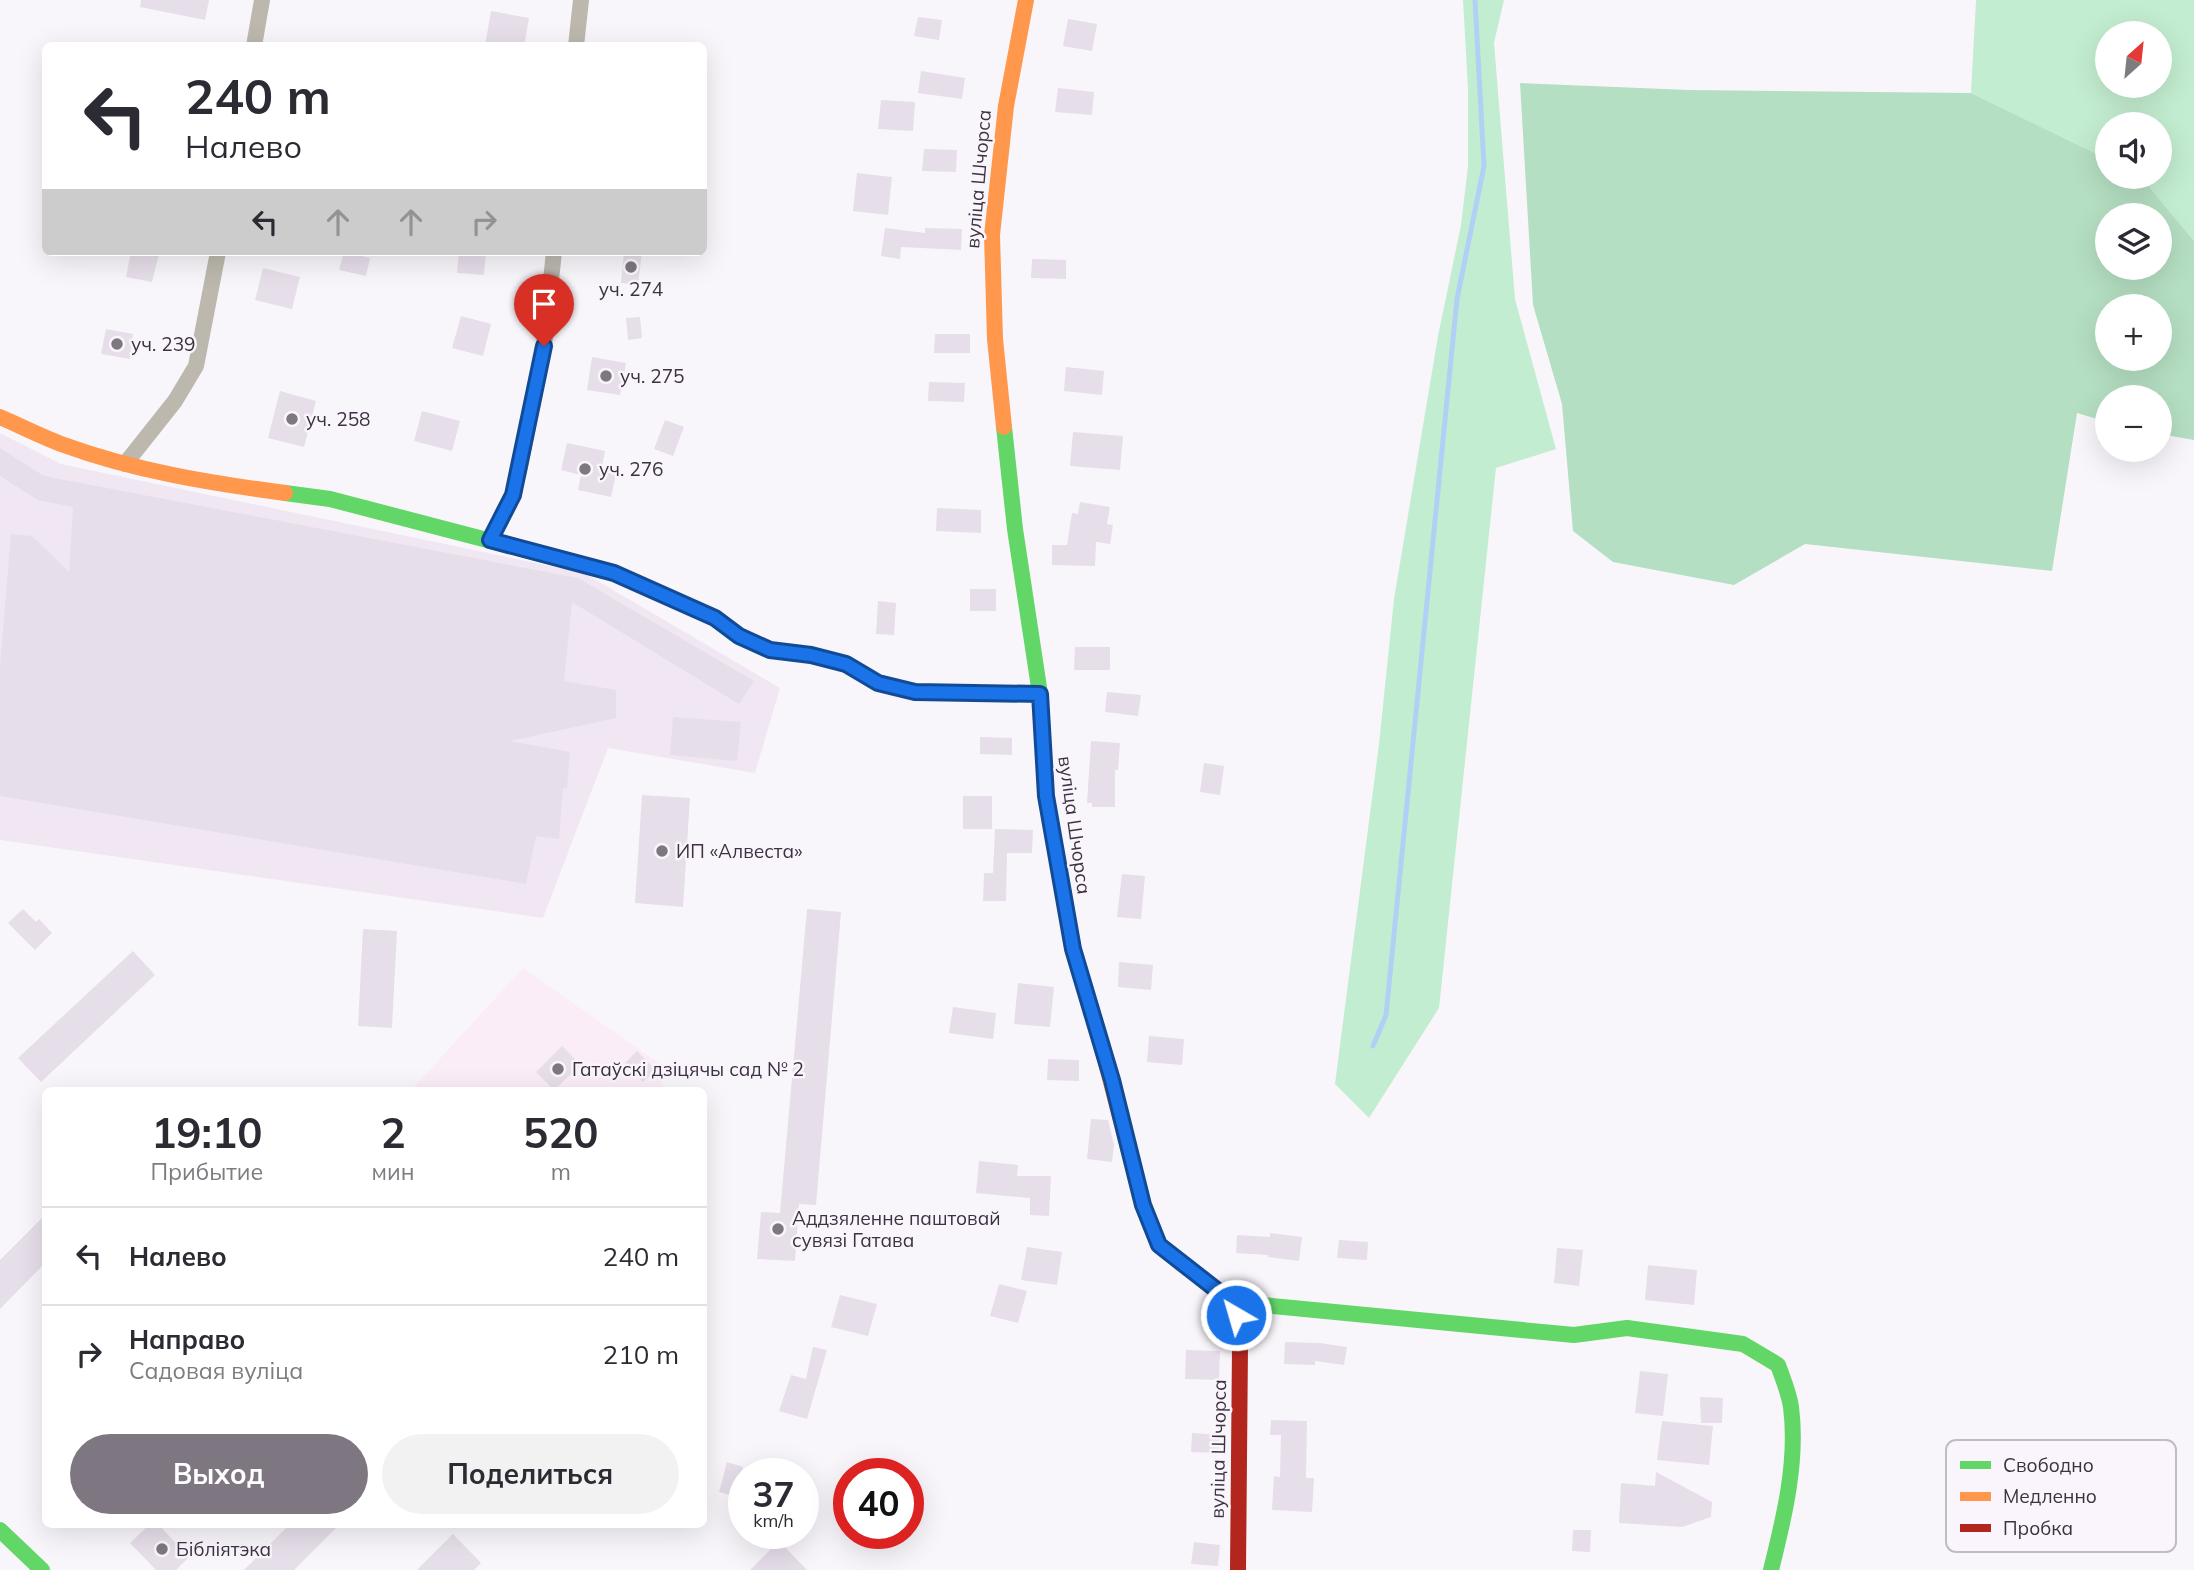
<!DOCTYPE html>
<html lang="ru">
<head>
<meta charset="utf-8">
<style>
	:root { --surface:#fff; --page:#f2f2f3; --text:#2b2b33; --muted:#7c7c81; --line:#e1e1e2; --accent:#7e7781 }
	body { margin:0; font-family:Mulish,sans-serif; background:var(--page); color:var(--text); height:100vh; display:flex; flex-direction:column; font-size:26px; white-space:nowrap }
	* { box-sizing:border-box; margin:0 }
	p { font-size:23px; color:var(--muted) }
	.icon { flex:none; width:38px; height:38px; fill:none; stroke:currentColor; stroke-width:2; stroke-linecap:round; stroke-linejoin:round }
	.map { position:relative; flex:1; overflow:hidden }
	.sheet { position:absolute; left:42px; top:1087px; width:665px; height:441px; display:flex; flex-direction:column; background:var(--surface); border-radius:10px; box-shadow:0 7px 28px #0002 }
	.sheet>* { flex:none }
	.banner { position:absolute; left:42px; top:42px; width:665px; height:214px; border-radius:10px; box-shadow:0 7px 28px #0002; background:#fff; color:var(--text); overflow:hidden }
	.needle { width:46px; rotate:27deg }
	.controls { position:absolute; left:2095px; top:21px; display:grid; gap:14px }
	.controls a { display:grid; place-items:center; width:77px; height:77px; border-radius:50%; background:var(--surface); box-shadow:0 7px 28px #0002; font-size:35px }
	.speed { position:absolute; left:728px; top:1458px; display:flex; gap:14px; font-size:35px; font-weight:700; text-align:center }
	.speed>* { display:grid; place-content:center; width:91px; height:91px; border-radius:50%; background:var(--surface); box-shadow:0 7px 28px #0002; line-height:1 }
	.speed small { font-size:18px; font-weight:400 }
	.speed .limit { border:10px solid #d22; background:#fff; color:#111 }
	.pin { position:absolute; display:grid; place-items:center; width:60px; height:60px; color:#fff; margin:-72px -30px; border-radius:50% 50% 50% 0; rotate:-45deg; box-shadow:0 0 7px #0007 }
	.pin .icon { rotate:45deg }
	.me { position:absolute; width:77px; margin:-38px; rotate:322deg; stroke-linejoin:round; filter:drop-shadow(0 0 5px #0008) }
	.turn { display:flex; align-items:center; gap:24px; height:147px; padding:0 28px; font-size:32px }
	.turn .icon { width:91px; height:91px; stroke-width:2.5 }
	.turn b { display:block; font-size:49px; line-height:60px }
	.lanes { display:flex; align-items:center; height:66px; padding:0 28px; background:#0003; justify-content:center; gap:35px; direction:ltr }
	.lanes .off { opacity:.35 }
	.eta { display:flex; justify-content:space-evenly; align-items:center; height:119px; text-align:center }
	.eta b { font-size:42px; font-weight:700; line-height:49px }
	.button { display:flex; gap:14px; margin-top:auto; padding:14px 28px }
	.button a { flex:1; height:80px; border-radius:42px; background:var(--accent); color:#fff; font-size:28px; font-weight:700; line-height:80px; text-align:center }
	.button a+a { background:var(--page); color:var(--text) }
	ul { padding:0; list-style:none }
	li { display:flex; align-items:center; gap:21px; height:98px; padding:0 28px; border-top:2px solid var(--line) }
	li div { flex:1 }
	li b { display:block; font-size:26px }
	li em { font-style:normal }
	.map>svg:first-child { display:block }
	.built { fill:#f0e7f3 }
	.education { fill:#fbedf7 }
	.green { fill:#c3edd0; fill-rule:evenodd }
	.forest { fill:#b5dfc2; fill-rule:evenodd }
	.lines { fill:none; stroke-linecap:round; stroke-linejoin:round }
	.stream { stroke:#b2d0f6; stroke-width:5 }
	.building { fill:#e6dee9 }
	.street { stroke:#bcb8ae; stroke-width:16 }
	.fast { stroke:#63d668; stroke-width:16 }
	.slow { stroke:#ff974d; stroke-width:16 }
	.jam { stroke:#b3261e; stroke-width:16 }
	.route-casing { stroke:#114b97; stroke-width:18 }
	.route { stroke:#1a73e8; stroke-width:12 }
	.poi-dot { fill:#7e7781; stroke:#faf5fc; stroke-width:2.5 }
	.labels { text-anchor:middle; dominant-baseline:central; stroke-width:5; stroke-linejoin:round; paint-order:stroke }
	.street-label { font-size:19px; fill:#3c3340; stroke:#faf5fc }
	.poi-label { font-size:19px; fill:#3c3340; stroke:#faf5fc; text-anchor:start }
	.key { fill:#faf5fc; stroke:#c1bbc4; stroke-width:2 }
	.key-label { font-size:19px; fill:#3c3340 }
</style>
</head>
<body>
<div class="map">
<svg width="2194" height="1570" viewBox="0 0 2194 1570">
	<rect width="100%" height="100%" fill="#f9f6fb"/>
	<path class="built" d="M0 433 61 464 584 573 780 688 755 773 608 748 543 918 0 840Z"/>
	<path class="education" d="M523 968 663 1066 662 1090H411Z"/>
	<g class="green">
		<path d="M1463 0H1504L1494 43 1515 299 1556 449 1496 468 1439 1008 1369 1118 1335 1084 1379 744 1394 599 1438 336 1461 225 1468 166V89Z"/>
		<path d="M1976 0H2194V241L2141 177H2160V124H2107V159L1971 93ZM2107 33H2160V86H2107Z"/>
	</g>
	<path class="forest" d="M1520 83 1689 90 1971 93 2107 159V177H2141L2194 241V440L2160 434V397H2107V422L2077 413 2052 571 1805 544 1734 585 1613 562 1573 531 1562 404 1533 305ZM2160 215V268H2107V215ZM2107 306H2160V359H2107Z"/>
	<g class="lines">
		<path class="stream" d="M1373 1046 1386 1015 1457 299 1484 166 1475 0"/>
	</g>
	<g class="building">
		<path d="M141 0H209L205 20 140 7Z"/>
		<path d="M491 11 529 18 524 46H485Z"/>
		<path d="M918 17 942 20 939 40 914 36Z"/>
		<path d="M1068 19 1097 24 1092 51 1063 46Z"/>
		<path d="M921 71 965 78 962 99 918 93Z"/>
		<path d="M1058 88 1094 92 1092 115 1055 112Z"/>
		<path d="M881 100 915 102 913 131 878 129Z"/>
		<path d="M924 149 957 150 956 172 922 171Z"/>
		<path d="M857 173 892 177 888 215 853 211Z"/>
		<path d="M885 228 925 233V228L962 229 961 250 901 247 900 259 881 256Z"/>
		<path d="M131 252 159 254 152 282 126 277Z"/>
		<path d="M344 252 370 258 366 276 339 270Z"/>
		<path d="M459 252H486L484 275 457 273Z"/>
		<path d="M624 252H642L638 285 621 283Z"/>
		<path d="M1032 259 1066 260V279L1031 278Z"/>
		<path d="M263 268 300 277 292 309 255 300Z"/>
		<path d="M461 316 491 324 483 356 452 348Z"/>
		<path d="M640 317 642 338 628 340 626 318Z"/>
		<path d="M106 329 133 334 130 359 101 354Z"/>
		<path d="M935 334H970V353H934Z"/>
		<path d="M592 357 626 363 620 395 587 390Z"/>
		<path d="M1066 367 1104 371 1102 395 1064 391Z"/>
		<path d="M929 382 965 383 964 402 928 401Z"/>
		<path d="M280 391 316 401 304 447 268 438Z"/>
		<path d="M422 411 460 421 452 451 414 441Z"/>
		<path d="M665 420 684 427 673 456 654 449Z"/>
		<path d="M1073 432 1123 436 1120 470 1070 466Z"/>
		<path d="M567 443 605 451 602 467 617 470 611 497 578 490 581 475 561 470Z"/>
		<path d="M0 448 44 476 578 578 754 681 739 704 572 602 564 681 616 690V718L510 741 570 752 567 788H563L559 839 536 836 526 884 0 796V666L11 534 32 536 69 572 73 507 38 500 0 476Z"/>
		<path d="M1080 502 1110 507 1107 524 1113 525 1110 544 1096 542 1095 566 1052 565V545H1067L1072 513 1078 514Z"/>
		<path d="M937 508 981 510V533L936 531Z"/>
		<rect x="970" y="589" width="26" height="22"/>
		<path d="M878 601 896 603 894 635 876 634Z"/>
		<path d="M1075 647H1110V670H1074Z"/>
		<path d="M1107 692 1141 695 1138 716 1105 712Z"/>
		<path d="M673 717 741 722 737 761 670 755Z"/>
		<path d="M980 737 1012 738V755L980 754Z"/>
		<path d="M1091 741 1120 743 1118 770H1115V807H1092V803H1087Z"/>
		<path d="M1204 763 1224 766 1220 795 1200 792Z"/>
		<path d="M642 795 690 798 683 907 635 903Z"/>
		<rect x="963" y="796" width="29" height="33"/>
		<path d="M995 829 1033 830 1032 853H1007L1006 901H983L984 873H993Z"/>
		<path d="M1122 874 1145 876 1141 919 1117 917Z"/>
		<path d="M23 909 36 922 39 919 52 933 35 950 8 923Z"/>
		<path d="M807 909 841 912 816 1205 799 1204 795 1261 757 1259 761 1212 780 1213Z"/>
		<path d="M363 929 397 931 392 1028 358 1026Z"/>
		<path d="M133 951 155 975 41 1082 18 1058Z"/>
		<path d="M1119 962 1153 965 1151 990 1118 987Z"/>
		<path d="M1018 983 1054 987 1050 1027 1014 1024Z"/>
		<path d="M953 1007 996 1013 993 1039 949 1033Z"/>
		<path d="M1149 1036 1184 1039 1182 1065 1147 1062Z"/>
		<path d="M562 1046 581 1065 554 1090 536 1072Z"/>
		<path d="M637 1051 656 1070 643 1082 625 1063Z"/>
		<path d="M1048 1059 1079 1060V1081L1047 1080Z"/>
		<path d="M1091 1119 1108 1120 1114 1145 1112 1162 1087 1159Z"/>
		<path d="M979 1161 1018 1165 1017 1176H1051L1049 1216 1030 1215V1198L976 1193Z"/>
		<path d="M46 1214V1262L0 1309V1260Z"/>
		<path d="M1270 1233 1302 1237 1299 1261 1268 1257V1255L1236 1253 1237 1235 1270 1237Z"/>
		<path d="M1339 1240 1368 1242 1367 1260 1337 1258Z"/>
		<path d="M1027 1247 1062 1252 1057 1285 1021 1280Z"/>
		<path d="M1557 1248 1583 1250 1579 1286 1554 1283Z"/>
		<path d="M1648 1265 1697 1270 1694 1305 1645 1300Z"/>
		<path d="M999 1284 1027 1291 1018 1323 990 1316Z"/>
		<path d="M840 1295 877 1304 868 1336 831 1327Z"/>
		<path d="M1285 1342 1320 1343 1347 1347 1344 1365 1315 1361V1365L1284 1364Z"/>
		<path d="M813 1347 827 1350 807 1419 779 1411 791 1375 806 1379Z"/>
		<path d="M1186 1350 1220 1351 1219 1380 1185 1379Z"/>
		<path d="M1640 1371 1668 1374 1663 1416 1635 1413Z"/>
		<path d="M1700 1397 1723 1398 1722 1423H1701Z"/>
		<path d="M1271 1420 1307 1421 1306 1478H1314L1312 1512 1272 1510 1274 1476 1280 1477 1281 1435H1270Z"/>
		<path d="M1662 1421 1713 1426 1709 1465 1657 1460Z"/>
		<path d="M1192 1433 1220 1435 1219 1453 1191 1452Z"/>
		<path d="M727 1462 743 1467 734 1496 719 1492Z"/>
		<path d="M1656 1472 1712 1502 1711 1517 1682 1527 1619 1523 1621 1483 1655 1486Z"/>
		<path d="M150 1524H158L189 1557 176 1570H156L130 1543Z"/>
		<path d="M290 1524H340L294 1570H244Z"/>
		<path d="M1573 1530H1591L1590 1552 1572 1551Z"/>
		<path d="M453 1534 481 1563 474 1570H417Z"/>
		<path d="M779 1541 807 1570H750Z"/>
		<path d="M1194 1542 1220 1545 1218 1566 1191 1564Z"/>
	</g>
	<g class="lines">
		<g class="street">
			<path d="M254 46 262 0"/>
			<path d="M576 46 581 0"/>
			<path d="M125 464 175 401 196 366 218 252"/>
			<path d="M490 540 513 495 520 467 544 346 554 252"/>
		</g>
		<g class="fast">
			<path d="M1004 427 1015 529 1040 694 1046 796 1073 949 1101 1044"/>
			<path d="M285 493 330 499 614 573 715 618 739 636 770 650 811 655 846 664 878 683 897 688"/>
			<path d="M1232 1302 1574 1335 1627 1328 1743 1344 1778 1365C1783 1379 1789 1393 1791 1407 1798 1461 1784 1518 1771 1570"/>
			<path d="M0 1530 42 1570"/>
		</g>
		<g class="slow">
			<path d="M0 417C21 426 42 437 64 445 135 471 210 483 285 493"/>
			<path d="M1004 427 995 339 992 235 1006 106 1026 0"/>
			<path d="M1101 1044 1143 1205 1159 1245 1232 1302 1238 1333"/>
		</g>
		<g class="jam">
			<path d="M897 688 915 692 1040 694"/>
			<path d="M1238 1333 1240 1346 1238 1570"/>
		</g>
	</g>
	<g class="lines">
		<defs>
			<path id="route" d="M544 346 513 495 490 540 614 573 715 618 739 636 770 650 811 655 846 664 878 683 915 692 1040 694 1046 796 1073 949 1112 1080 1143 1205 1159 1245 1232 1302 1236 1315"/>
		</defs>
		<use href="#route" class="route-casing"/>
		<use href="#route" class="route"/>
	</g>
	<g class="poi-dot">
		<circle cx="631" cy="267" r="7"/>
		<circle cx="117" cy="344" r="7"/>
		<circle cx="606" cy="376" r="7"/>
		<circle cx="292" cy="419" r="7"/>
		<circle cx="585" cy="469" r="7"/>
		<circle cx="662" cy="851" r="7"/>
		<circle cx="558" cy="1069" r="7"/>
		<circle cx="778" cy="1229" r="7"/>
		<circle cx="162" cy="1549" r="7"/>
	</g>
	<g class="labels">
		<g class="street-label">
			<text transform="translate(978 179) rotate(-85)">вуліца Шчорса</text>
			<text transform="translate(1075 825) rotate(82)">вуліца Шчорса</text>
			<text transform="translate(1218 1449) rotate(-89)">вуліца Шчорса</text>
		</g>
		<g class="poi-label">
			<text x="631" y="289" text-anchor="middle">уч. 274</text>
			<text x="131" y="344">уч. 239</text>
			<text x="620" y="376">уч. 275</text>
			<text x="306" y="419">уч. 258</text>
			<text x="599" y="469">уч. 276</text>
			<text x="676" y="851">ИП «Алвеста»</text>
			<text x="572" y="1069">Гатаўскі дзіцячы сад № 2</text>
			<text x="792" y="1218">Аддзяленне паштовай<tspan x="792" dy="22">сувязі Гатава</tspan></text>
			<text x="176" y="1549">Бібліятэка</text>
		</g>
	</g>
	<rect x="1946" y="1440" width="230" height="112" rx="10" class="key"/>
	<rect x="1960" y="1461" width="31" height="8" fill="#63d668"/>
	<rect x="1960" y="1492" width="31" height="9" fill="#ff974d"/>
	<rect x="1960" y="1524" width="31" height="8" fill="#b3261e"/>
	<g class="key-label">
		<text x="2003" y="1472">Свободно</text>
		<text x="2003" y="1503">Медленно</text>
		<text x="2003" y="1535">Пробка</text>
	</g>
</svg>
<div class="controls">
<a><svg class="needle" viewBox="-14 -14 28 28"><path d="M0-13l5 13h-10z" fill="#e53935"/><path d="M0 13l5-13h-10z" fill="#7c7c81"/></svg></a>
<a><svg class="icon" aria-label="sound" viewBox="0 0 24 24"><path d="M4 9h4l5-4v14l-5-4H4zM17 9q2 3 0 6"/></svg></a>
<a><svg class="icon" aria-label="layers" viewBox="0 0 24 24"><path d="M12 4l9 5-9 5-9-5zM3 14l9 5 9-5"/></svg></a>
<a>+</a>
<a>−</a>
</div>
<div class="speed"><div>37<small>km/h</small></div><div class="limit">40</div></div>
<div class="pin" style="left:544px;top:346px;background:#d93025"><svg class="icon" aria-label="arrive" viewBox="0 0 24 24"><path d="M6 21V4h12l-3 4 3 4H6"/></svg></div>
<svg class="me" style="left:1236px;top:1315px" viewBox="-20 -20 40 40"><circle r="17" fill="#1a73e8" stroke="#fff" stroke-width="3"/><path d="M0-11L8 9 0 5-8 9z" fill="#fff"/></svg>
<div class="banner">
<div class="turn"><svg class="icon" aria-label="left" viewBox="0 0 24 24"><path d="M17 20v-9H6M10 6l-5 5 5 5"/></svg><div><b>240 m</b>Налево</div></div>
<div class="lanes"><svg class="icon" aria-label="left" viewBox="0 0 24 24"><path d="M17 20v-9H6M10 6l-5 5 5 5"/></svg><svg class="icon off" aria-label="ahead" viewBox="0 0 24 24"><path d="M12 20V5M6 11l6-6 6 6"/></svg><svg class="icon off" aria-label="ahead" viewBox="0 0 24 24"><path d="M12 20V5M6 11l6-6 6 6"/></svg><svg class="icon off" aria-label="right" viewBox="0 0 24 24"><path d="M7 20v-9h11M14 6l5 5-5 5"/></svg></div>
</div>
<section class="sheet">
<div class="eta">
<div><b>19:10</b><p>Прибытие</p></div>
<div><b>2</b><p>мин</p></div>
<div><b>520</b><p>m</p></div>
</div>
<ul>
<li><svg class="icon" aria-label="left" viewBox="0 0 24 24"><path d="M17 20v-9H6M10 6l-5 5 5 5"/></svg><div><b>Налево</b></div><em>240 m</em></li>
<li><svg class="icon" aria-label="right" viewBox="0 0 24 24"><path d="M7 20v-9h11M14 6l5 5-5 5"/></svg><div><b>Направо</b><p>Садовая вуліца</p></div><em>210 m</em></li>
</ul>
<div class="button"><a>Выход</a><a>Поделиться</a></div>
</section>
</div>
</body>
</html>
